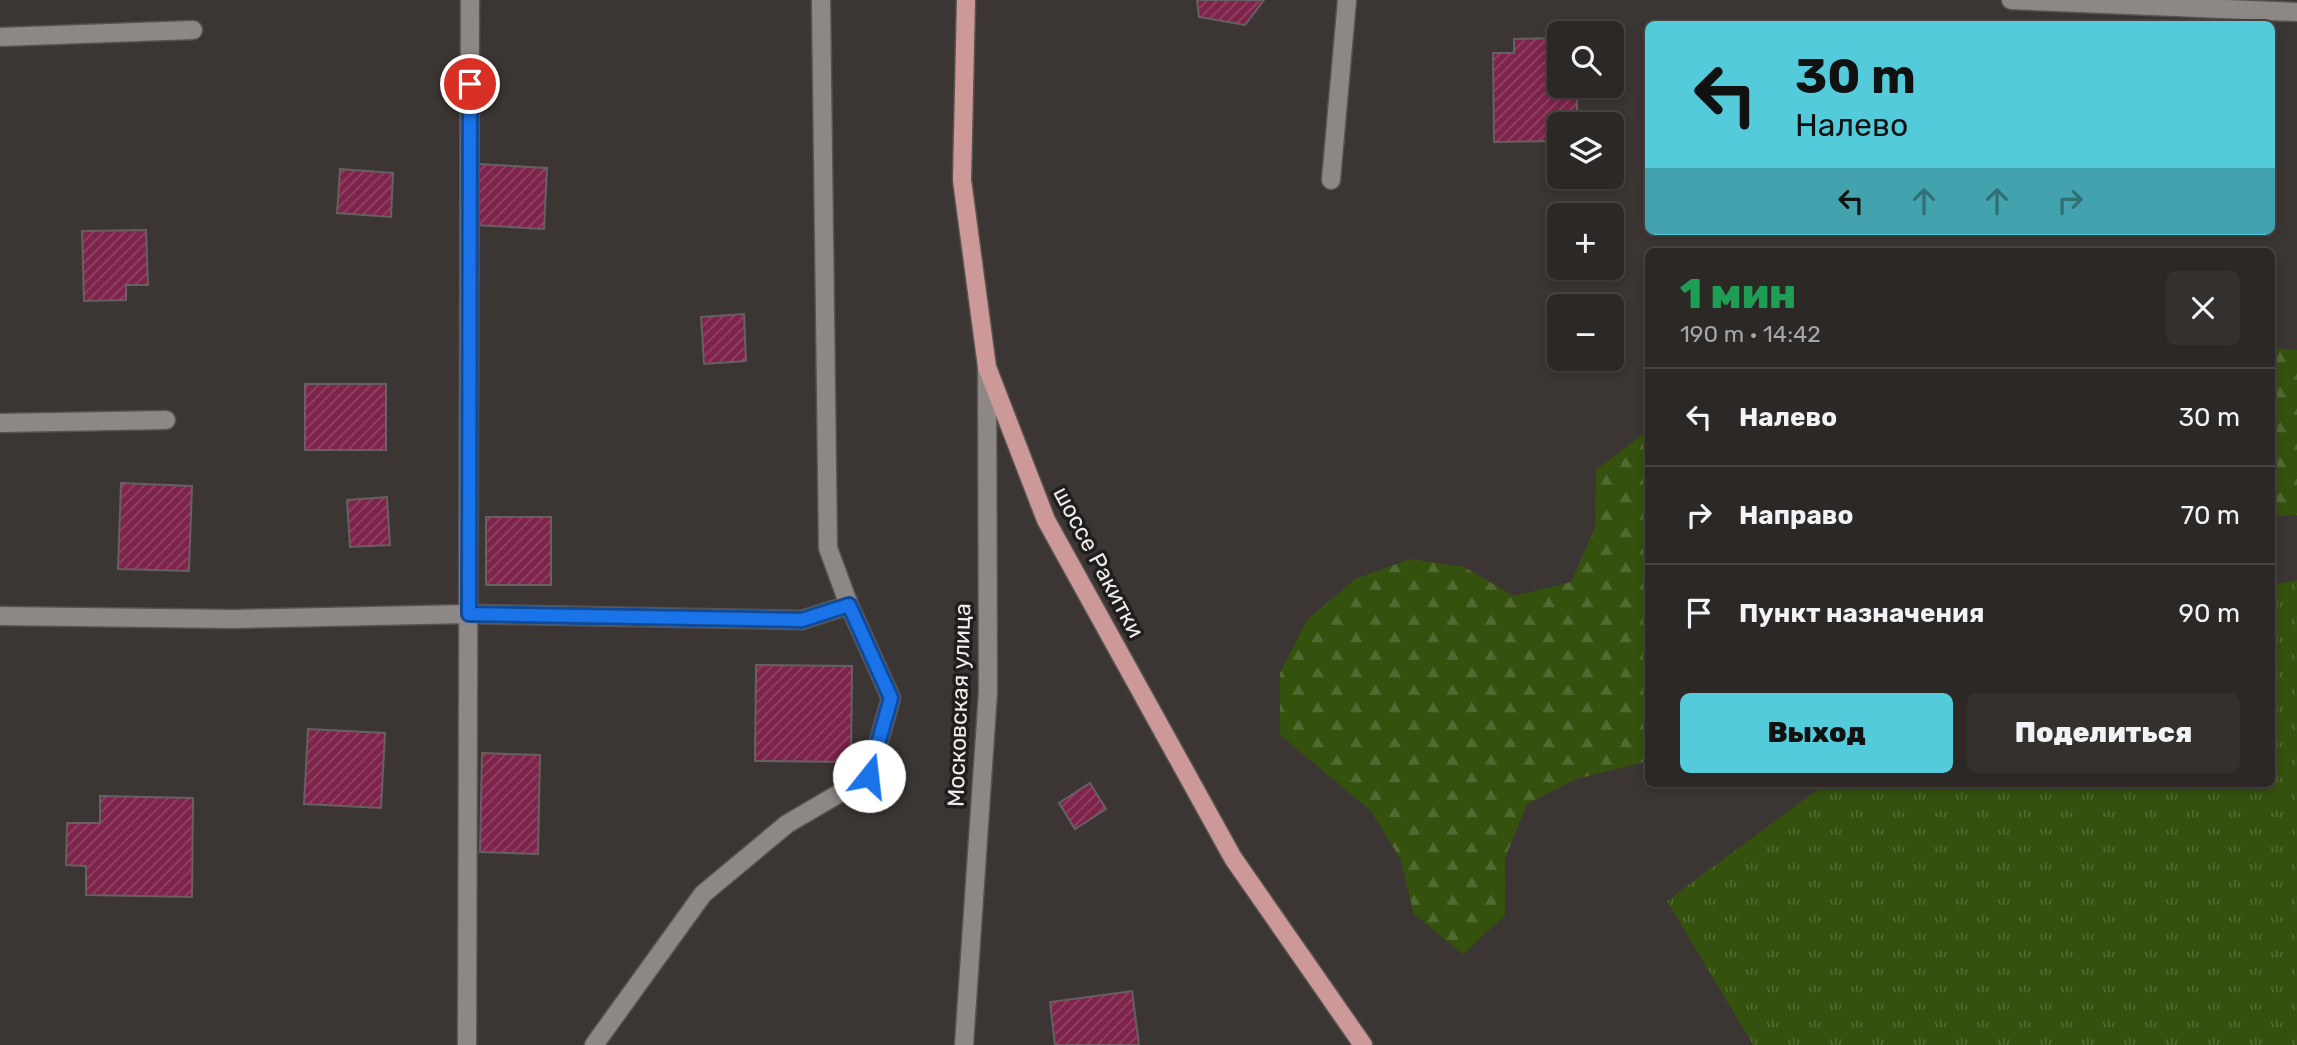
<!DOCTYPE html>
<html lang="ru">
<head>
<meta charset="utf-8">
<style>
	:root { --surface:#2c2826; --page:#34302e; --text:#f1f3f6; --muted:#a6a6a7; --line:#484443; --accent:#53cbda }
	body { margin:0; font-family:Rubik,sans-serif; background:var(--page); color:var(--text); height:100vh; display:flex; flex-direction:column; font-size:26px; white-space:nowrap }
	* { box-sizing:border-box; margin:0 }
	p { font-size:23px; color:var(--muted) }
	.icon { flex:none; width:38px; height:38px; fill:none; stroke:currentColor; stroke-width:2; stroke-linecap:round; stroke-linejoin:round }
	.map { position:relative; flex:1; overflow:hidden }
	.details { position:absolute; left:1645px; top:248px; width:630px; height:539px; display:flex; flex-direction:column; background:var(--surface); border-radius:10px; box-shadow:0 4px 10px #0003,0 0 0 2px var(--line) }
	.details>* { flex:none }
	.guide { position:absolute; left:1645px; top:21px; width:630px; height:214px; border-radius:10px; box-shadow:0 4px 10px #0003,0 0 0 2px var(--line); background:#53cbda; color:#111; overflow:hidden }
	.buttons { position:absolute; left:1547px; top:21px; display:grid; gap:14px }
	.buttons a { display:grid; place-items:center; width:77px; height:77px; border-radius:10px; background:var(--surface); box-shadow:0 4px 10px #0003,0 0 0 2px var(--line); font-size:35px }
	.pin { position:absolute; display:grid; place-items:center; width:60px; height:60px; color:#fff; margin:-30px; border:4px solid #fff; border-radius:50%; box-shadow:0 2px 7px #0007 }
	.me { position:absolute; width:77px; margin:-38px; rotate:16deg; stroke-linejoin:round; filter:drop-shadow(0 0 5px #0008) }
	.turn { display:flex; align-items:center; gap:24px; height:147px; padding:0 35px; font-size:32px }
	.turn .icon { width:91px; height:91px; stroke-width:2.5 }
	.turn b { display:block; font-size:49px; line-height:60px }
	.lanes { display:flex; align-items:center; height:66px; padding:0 35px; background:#0003; justify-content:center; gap:35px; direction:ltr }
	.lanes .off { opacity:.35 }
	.round { display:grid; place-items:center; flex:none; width:74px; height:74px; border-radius:10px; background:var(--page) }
	.overview { display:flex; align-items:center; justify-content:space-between; height:119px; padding:0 35px }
	h1 { font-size:42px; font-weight:800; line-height:52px; color:#1e9e55 }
	.action { display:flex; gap:14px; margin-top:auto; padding:14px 35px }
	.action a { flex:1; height:80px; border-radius:10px; background:var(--accent); color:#111; font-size:28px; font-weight:800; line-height:80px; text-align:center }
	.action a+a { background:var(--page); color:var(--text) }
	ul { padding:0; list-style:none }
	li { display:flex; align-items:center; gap:21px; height:98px; padding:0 35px; border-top:2px solid var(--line) }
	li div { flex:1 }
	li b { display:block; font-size:26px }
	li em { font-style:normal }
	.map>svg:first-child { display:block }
	.grass { fill:url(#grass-tufts) }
	.forest { fill:url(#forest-firs) }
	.building { fill:url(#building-hatch); stroke:#666062; stroke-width:2 }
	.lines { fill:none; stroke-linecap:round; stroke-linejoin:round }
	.minor-casing { stroke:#575351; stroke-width:21 }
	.major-casing { stroke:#575351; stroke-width:21 }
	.minor { stroke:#8d8885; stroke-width:18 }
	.major { stroke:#cd9898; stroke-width:18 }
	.route-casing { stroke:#114b97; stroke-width:18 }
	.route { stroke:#1a73e8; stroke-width:12 }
	.labels { text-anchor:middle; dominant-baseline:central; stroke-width:7; stroke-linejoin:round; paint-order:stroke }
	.street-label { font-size:23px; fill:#efecea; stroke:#201e1d }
</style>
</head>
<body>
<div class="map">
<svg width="2297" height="1045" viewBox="0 0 2297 1045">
	<defs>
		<pattern id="grass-tufts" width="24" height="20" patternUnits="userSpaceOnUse" patternTransform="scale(1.75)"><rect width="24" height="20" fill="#34510e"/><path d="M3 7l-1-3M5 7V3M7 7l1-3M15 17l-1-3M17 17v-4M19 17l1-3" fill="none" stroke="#526a31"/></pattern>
		<pattern id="forest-firs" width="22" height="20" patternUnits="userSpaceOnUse" patternTransform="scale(1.75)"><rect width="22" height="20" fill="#34510e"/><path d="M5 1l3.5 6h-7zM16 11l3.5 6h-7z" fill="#526a31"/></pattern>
		<pattern id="building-hatch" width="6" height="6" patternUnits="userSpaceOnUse" patternTransform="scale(1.75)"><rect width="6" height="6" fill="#7e244b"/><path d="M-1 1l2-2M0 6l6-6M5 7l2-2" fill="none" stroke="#914465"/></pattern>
	</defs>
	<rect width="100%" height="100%" fill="#3b3633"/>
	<path class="grass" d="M2297 580V1045H1753L1667 901 1825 784H2272V585Z"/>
	<g class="forest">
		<path d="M2272 348 2297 350V515L2272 516Z"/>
		<path d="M1648 425V761L1576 779 1527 804 1505 858V915L1463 954 1414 914 1400 858 1370 810 1280 735V673L1307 620 1355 579 1410 559 1464 567 1514 596 1571 582 1595 528 1596 470 1642 435Z"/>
	</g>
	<g class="building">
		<path d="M1197 0H1264L1245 25 1199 17Z"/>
		<path d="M1555 38V55H1559V86H1577V124H1559V141L1494 142 1493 53H1514V39Z"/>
		<path d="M479 164 547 168 544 229 476 225Z"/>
		<path d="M340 169 393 173 391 217 337 213Z"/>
		<path d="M146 230 148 285H126V300L84 301 82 231Z"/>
		<path d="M744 314 746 361 704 364 701 317Z"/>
		<rect x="305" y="384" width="81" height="66"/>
		<path d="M121 483 192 486 189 571 118 569Z"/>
		<path d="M387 497 390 545 350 547 347 500Z"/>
		<rect x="486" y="517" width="65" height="68"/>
		<path d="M756 665 852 666 851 762 755 761Z"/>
		<path d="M308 729 385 733 381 808 304 804Z"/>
		<path d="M482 753 540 755 538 854 480 852Z"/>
		<path d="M1090 783 1106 809 1075 829 1059 803Z"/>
		<path d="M100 796 193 798 192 897 86 895V866L66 865 67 823H100Z"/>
		<path d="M1132 991 1139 1045H1055L1050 1002Z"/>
	</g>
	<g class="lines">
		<defs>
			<g id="minor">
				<path d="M2011 0 2297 12"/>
				<path d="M0 37 193 30"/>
				<path d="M1331 180 1347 0"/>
				<path d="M0 423 166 420"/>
				<path d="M0 616 234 619 469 614 802 620 849 605"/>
				<path d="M467 1045 470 0"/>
				<path d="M594 1045 703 894 787 824 869 776 891 698 849 605 828 548 821 0"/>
				<path d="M964 1045 988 692 987 370"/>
			</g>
			<path id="major" d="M966 0 962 180 987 367 1046 520 1233 858 1363 1045"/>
		</defs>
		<use href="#minor" class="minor-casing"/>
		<use href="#major" class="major-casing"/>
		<use href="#minor" class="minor"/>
		<use href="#major" class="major"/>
	</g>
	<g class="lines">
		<defs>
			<path id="route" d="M470 84 469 614 802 620 849 605 891 698 869 776"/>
		</defs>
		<use href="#route" class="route-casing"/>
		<use href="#route" class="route"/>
	</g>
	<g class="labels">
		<g class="street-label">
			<text transform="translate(1099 562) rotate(62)">шоссе Ракитки</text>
			<text transform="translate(959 705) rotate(-88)">Московская улица</text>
		</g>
	</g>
</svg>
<div class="buttons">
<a><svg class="icon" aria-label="search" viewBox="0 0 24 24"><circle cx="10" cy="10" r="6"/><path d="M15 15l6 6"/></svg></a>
<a><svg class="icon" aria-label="layers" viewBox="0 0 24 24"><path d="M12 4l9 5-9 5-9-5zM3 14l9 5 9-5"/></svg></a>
<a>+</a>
<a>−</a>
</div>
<div class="pin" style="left:470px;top:84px;background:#d93025"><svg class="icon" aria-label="arrive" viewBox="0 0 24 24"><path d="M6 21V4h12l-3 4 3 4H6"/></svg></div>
<svg class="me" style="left:869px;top:776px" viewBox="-20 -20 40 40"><circle r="19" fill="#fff"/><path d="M0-13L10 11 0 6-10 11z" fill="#1a73e8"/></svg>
<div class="guide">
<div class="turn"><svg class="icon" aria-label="left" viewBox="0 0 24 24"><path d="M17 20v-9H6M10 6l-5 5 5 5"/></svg><div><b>30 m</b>Налево</div></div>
<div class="lanes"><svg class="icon" aria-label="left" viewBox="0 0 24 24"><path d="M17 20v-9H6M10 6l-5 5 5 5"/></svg><svg class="icon off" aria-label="ahead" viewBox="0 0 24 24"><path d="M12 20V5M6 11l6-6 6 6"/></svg><svg class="icon off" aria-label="ahead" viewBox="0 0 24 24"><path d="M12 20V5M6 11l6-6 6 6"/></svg><svg class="icon off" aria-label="right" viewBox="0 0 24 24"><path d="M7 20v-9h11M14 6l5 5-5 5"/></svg></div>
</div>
<section class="details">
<div class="overview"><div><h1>1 мин</h1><p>190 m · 14:42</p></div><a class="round"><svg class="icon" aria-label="close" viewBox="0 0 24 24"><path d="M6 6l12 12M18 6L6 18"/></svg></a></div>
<ul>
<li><svg class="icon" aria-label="left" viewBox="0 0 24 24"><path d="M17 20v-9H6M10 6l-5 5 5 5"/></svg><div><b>Налево</b></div><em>30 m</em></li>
<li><svg class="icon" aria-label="right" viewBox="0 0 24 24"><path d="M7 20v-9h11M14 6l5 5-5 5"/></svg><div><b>Направо</b></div><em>70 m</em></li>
<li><svg class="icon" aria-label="arrive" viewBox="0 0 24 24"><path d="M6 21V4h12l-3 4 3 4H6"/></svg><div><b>Пункт назначения</b></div><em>90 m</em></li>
</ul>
<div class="action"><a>Выход</a><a>Поделиться</a></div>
</section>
</div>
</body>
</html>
